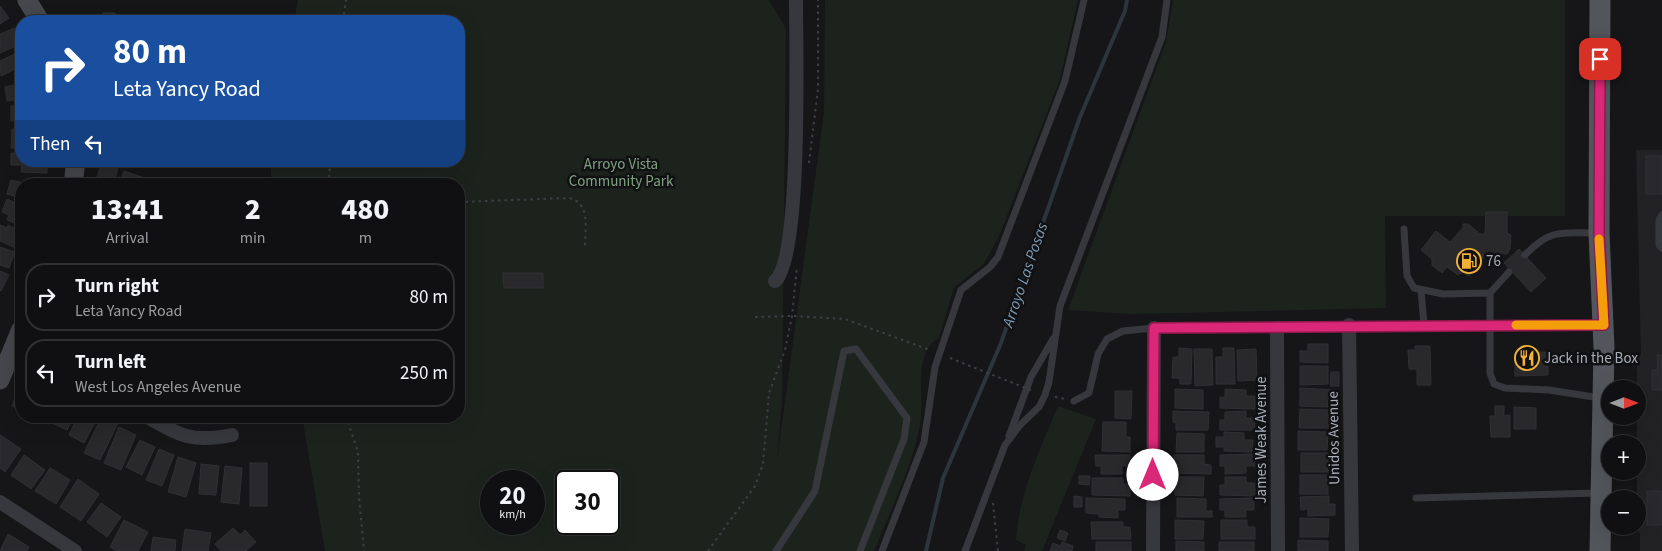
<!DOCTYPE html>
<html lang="en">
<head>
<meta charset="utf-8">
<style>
	:root { --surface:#101012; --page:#19191b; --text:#f1f3f6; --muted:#9c9d9f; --line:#303032 }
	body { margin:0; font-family:"Source Sans 3",sans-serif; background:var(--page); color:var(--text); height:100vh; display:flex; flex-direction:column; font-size:19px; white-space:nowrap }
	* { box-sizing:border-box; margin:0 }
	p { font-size:16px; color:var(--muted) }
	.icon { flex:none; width:28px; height:28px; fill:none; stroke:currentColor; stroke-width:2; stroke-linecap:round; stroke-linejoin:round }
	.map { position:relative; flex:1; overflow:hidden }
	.panel { position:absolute; left:15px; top:178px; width:450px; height:245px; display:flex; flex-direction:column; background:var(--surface); border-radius:20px; box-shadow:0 5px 20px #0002,0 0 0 1px var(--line) }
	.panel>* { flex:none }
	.hud { position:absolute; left:15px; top:15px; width:450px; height:152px; border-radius:20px; box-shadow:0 5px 20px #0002,0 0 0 1px var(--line); background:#1a4fa0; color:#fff; overflow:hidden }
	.needle { width:32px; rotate:90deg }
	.buttons { position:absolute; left:1601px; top:380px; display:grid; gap:10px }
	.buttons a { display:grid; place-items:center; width:45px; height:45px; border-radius:50%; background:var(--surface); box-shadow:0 5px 20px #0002,0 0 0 1px var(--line); font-size:25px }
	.speed { position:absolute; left:480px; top:470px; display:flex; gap:10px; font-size:25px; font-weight:700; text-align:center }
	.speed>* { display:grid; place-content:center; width:65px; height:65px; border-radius:50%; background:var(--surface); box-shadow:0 5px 20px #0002,0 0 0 1px var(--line); line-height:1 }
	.speed small { font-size:12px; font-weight:400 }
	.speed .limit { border:2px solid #111; border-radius:8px; background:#fff; color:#111 }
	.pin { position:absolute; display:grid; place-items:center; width:42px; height:42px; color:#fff; margin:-21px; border-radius:10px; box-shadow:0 2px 8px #0006 }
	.me { position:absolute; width:55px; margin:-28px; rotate:0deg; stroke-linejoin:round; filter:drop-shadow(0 0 4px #0008) }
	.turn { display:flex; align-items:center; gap:18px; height:105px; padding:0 15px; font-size:22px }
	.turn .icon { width:65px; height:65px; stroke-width:2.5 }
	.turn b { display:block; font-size:35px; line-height:42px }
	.then { display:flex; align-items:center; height:48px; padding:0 15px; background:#0003; gap:10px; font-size:19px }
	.eta { display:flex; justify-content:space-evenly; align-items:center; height:85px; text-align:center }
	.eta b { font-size:30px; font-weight:800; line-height:35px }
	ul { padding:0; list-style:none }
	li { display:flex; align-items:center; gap:15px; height:68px; margin:0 10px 8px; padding:0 5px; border:2px solid var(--line); border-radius:20px }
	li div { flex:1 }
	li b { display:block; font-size:19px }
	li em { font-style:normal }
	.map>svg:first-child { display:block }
	.built { fill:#222225 }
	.green { fill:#1c231d; fill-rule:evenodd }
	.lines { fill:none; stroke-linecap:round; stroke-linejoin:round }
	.stream { stroke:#2c353c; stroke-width:4 }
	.building { fill:#29292c; stroke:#303034 }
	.path { stroke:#3d3f44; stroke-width:2; stroke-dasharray:2.5 4; stroke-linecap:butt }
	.lane { stroke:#37383d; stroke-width:7 }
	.street { stroke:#37383d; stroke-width:14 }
	.secondary { stroke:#45474d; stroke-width:19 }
	.primary { stroke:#53555c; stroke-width:21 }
	.path-bridge { stroke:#3d3f44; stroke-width:2; stroke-dasharray:2.5 4; stroke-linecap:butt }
	.route-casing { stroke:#8e194d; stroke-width:12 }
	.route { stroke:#db2777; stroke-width:9 }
	.slow { stroke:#f59e0b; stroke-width:9 }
	.labels { text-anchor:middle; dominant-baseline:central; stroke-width:5; stroke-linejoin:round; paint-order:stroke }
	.park-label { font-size:15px; fill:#7fa381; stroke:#111113 }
	.poi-label { font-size:15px; fill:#a8adb8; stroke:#111113; text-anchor:start }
	.street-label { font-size:15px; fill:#a8adb8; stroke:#111113 }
	.water-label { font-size:16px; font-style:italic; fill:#7f9bb3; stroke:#111113 }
</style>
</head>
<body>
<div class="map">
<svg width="1662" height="551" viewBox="0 0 1662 551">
	<rect width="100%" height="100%" fill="#161618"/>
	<path class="built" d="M1636 150H1662V551H1640V534L1637 529V360L1641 354Z"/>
	<g class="green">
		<path d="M298 0H769L786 29 782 400 777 461 824 112 825 0H1078L1060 79 1000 234 984 264 954 287 939 338C914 351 923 391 921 416 918 454 889 514 874 551H325L302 416H459V184H271V161H459V21H294ZM491 481H534V524H491ZM566 481H609V524H566Z"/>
		<path d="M1173 0H1565V216H1385L1386 308 1130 314 1068 310 1166 42Z"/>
		<path d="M1058 406 1096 419 1042 551H1024L1026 545 1016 540C1019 493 1040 450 1058 406Z"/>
	</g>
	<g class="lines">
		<path class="stream" d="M926 551 943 478 1001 343 1080 117 1125 11 1127 0"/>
	</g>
	<g class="building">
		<path d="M0 6 9 18 0 24Z"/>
		<path d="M103 13H115V20L103 21Z"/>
		<path d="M125 18 143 19V21H125Z"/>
		<rect x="79" y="19" width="17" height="2"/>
		<path d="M15 28 21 44 0 53V34Z"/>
		<path d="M21 51V72L17 74 15 69 1 76 0 61Z"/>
		<path d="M19 80H21V99L7 101 5 87 19 84Z"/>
		<path d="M21 105V120L11 121V106Z"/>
		<path d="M12 129H21V148H11Z"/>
		<path d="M11 153H21V161H47V173L21 172 22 165H11Z"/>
		<rect x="1646" y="156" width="16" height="38"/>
		<path d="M102 161 119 165 113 184H95Z"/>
		<path d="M189 161H207V164L189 165Z"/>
		<path d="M124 171 142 177 139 184H119Z"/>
		<path d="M11 180 24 183 25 180 40 184H21V198L7 194Z"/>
		<path d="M7 199 21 205V226L7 220 9 215 2 212Z"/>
		<path d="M1486 212H1507V233L1511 235 1510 249 1507 254 1493 253 1489 250 1469 276 1463 272 1458 275 1447 267 1442 273 1432 265V259L1421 250 1436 231 1450 242 1463 228V224H1468L1480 234H1485Z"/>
		<path d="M0 225 7 228 8 225 21 231 20 250 0 241Z"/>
		<path d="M0 247 15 252 9 268 0 265Z"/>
		<path d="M1519 249 1546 278 1531 292 1504 263Z"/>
		<path d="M0 271 9 275 1 291 0 290Z"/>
		<path d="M503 273H543V288H504Z"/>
		<path d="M1308 344H1328V363L1300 362V351H1308Z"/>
		<path d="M1415 346H1430L1431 385H1417V369H1409L1408 350H1415Z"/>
		<path d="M1179 348 1192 349 1191 384H1180V378H1172L1173 357H1179Z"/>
		<path d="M1223 348H1234L1235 384H1216V357H1223Z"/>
		<path d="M1194 349H1212L1213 385 1195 386Z"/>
		<path d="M1256 349 1257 380 1238 381 1237 350Z"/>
		<path d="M1548 352V375L1515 376V353Z"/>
		<path d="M1657 355H1662V390H1652V370H1658Z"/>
		<path d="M1300 366H1328V384L1300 385Z"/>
		<path d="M1331 372H1339V386H1330Z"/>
		<path d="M21 383V410L12 406Z"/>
		<path d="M1300 388 1336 390 1335 400H1328V407L1300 406Z"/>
		<path d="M1175 389 1203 390V409L1175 408Z"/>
		<path d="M1225 389 1246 390V396H1255V409L1220 408V397L1225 398Z"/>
		<path d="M1115 391H1132L1131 419 1115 418Z"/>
		<path d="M1495 406H1504V416L1510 415V437H1491L1490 416H1495Z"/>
		<path d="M1514 407 1536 408V429H1514Z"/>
		<path d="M1300 409 1329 410 1328 417H1335L1334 428H1299Z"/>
		<path d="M1173 411 1209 412 1208 430H1176V422H1173Z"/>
		<path d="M1246 411V418H1254L1255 430H1220V420H1225V412Z"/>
		<path d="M55 416H73L67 430 52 423Z"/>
		<path d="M78 416H98L84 443 69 435Z"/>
		<path d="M102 416 118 423 100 460 84 453Z"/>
		<path d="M1103 422H1126V437H1130V452L1102 451Z"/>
		<path d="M119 427 136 435 121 470 104 463Z"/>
		<path d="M1298 431 1328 432 1327 450H1298Z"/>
		<path d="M1224 432 1244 433V440H1253L1252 452 1224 451V447H1216V437H1224Z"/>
		<path d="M1177 433 1204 434V452H1176Z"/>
		<path d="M0 435 21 449 5 472 0 468Z"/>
		<path d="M140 440 155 447 142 475 126 467Z"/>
		<path d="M159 449 174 455 162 486 146 480Z"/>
		<rect x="1301" y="453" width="27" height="19"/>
		<path d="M1254 454 1255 466H1246V473L1225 474V466H1220V455Z"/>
		<path d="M24 455 45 470 31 489 11 475Z"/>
		<path d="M1095 455H1130V466H1122V474H1101V466H1096Z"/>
		<path d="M1174 455H1204V464L1211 465V474L1174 473Z"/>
		<path d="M178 457 196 463 186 497 168 492Z"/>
		<rect x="250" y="463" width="17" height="43"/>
		<path d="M201 464 219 466 216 495 199 494Z"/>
		<path d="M225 466 242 468 239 504 221 502Z"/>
		<path d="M50 468 70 480 56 504 35 491Z"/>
		<rect x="1300" y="475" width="28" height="19"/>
		<path d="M1079 476H1090L1089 485 1079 484Z"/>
		<path d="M1175 477H1204L1203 496 1175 495Z"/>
		<path d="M1225 477H1246V483H1255V496L1220 495V485H1225Z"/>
		<path d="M1092 478H1123V484H1130V496L1092 495Z"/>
		<path d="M78 479 99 494 81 521 60 507Z"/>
		<rect x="1647" y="491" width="15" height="34"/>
		<path d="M1074 496 1082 497V507H1074Z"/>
		<path d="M1329 496V504H1335V515L1308 516V509L1301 510 1300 497Z"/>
		<path d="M1086 498 1125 499V510H1118V518L1099 517V514L1086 513Z"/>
		<path d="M1177 498 1206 499V511H1212V517H1177Z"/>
		<path d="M1254 498V510H1246V517H1225V510H1220V499Z"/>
		<path d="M101 503 121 517 107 537 87 522Z"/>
		<path d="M1300 518 1329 519 1328 537H1300Z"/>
		<path d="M124 520 148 532 138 551H117L110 547Z"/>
		<path d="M1175 520 1204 521 1203 539H1175Z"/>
		<path d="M1221 520H1247V527H1255V539H1221Z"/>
		<path d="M1091 522H1123V527H1130L1131 539H1092Z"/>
		<path d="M233 528 240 535 245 530 256 542 246 551H221L215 544Z"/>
		<path d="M185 529 211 533 208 551H182Z"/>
		<path d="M1060 530 1068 533 1065 541 1057 538Z"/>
		<path d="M8 534 29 547 27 551H0Z"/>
		<path d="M153 537 176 540 175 551H151Z"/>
		<path d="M1298 540 1328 541V551H1298Z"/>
		<path d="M1176 541 1204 542V551H1176Z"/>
		<path d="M1062 542 1073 546 1072 551H1050L1053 543 1060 546Z"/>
		<rect x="1096" y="542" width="35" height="9"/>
		<rect x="1219" y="542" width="35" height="9"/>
	</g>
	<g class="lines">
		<g class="path">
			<path d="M343 21 346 0"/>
			<path d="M809 163 818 89V0"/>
			<path d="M329 184 330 161"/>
			<path d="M459 202 569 198C591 203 585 228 585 247"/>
			<path d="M755 317 792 316 845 319 930 350"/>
			<path d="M1055 397 1065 399"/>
			<path d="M346 416 358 452 359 497 364 551"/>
			<path d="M993 503 998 551"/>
			<path d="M708 551 755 486 763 464 769 393 785 350 792 316 797 267"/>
		</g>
		<g class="lane">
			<path d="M1662 215 1659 220V245L1662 248"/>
			<path d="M1404 229 1407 276 1414 288 1443 294 1490 293V373L1494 384 1505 388 1549 390 1600 398"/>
			<path d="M1525 255C1551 228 1562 233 1596 233"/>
			<path d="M1421 290 1424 325"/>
			<path d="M1490 293 1509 272"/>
			<path d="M1074 401 1089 393 1098 354 1107 339 1123 331 1154 328H1277L1349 325H1601"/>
			<path d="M1009 436 1031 377 1053 339"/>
			<path d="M1416 498 1599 493"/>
			<path d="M776 551 815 491 844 351 856 349 907 418 904 439 860 551"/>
			<path d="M882 551 924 442 935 367 961 290 990 267 998 257 1065 81 1084 0"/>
			<path d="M965 551 1005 445 1020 425 1039 407 1045 395 1049 382 1060 306 1162 37 1167 0"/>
		</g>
		<g class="street">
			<path d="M775 281C802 258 796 44 796 0"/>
			<path d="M1349 325 1352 551"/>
			<path d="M1277 328 1278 551"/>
			<path d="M146 416C181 436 192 443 232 435"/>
			<path d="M0 502 75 551"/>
			<path d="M1153 551 1154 328"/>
		</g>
		<g class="secondary">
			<path d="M27 0 40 21"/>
			<path d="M73 184 76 161"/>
			<path d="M0 380 21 329"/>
		</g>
		<path class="primary" d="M1600 0 1599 233 1604 348 1600 551"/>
		<path class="path-bridge" d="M950 358 1033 391"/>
	</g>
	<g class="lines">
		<defs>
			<path id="route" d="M1153 475 1154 328 1604 325 1599 233 1600 59"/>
		</defs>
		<use href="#route" class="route-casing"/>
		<use href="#route" class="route"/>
		<path class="slow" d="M1516 325H1604L1599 239"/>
	</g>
	<defs>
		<symbol id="fuel-ring" viewBox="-11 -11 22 22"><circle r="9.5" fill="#111113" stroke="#f2b134" stroke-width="1.5"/><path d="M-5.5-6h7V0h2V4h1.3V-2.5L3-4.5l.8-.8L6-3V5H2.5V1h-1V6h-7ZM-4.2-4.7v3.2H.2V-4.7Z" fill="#f2b134"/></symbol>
		<symbol id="restaurant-ring" viewBox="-11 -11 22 22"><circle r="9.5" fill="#111113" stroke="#f2b134" stroke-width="1.5"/><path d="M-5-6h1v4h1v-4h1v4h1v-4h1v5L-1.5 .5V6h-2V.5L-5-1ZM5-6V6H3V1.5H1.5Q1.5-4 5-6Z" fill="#f2b134"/></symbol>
	</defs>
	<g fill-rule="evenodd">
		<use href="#fuel-ring" x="1455" y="247" width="28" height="28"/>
		<use href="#restaurant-ring" x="1513" y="344" width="28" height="28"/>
	</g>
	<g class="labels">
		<g class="park-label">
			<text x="621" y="164">Arroyo Vista<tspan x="621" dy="17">Community Park</tspan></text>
		</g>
		<g class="poi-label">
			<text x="1486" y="261">76</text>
			<text x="1544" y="358">Jack in the Box</text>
		</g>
		<g class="street-label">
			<text transform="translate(1334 438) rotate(-91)">Unidos Avenue</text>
			<text transform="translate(1261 440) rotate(-90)">James Weak Avenue</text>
		</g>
		<g class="water-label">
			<text transform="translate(1025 275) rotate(-71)">Arroyo Las Posas</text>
		</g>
	</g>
</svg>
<div class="buttons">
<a><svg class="needle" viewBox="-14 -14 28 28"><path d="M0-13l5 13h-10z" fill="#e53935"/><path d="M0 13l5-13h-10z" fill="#9c9d9f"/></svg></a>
<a>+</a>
<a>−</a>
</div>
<div class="speed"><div>20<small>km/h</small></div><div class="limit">30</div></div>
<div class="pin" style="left:1600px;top:59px;background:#d93025"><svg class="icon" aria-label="arrive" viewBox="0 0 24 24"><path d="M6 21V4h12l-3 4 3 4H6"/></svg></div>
<svg class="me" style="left:1153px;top:475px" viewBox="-20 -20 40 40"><circle r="19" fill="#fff"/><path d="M0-13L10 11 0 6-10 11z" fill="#db2777"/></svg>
<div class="hud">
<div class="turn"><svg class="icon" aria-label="right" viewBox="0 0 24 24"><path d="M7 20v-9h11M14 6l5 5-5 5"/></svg><div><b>80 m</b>Leta Yancy Road</div></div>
<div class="then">Then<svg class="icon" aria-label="left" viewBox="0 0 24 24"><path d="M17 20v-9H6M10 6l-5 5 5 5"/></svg></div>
</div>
<section class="panel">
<div class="eta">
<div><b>13:41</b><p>Arrival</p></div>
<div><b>2</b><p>min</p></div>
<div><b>480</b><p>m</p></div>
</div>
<ul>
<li><svg class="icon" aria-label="right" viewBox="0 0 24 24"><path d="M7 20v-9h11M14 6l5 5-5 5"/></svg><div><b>Turn right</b><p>Leta Yancy Road</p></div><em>80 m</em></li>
<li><svg class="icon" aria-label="left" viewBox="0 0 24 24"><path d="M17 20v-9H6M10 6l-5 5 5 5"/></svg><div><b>Turn left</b><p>West Los Angeles Avenue</p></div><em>250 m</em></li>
</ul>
</section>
</div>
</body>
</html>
